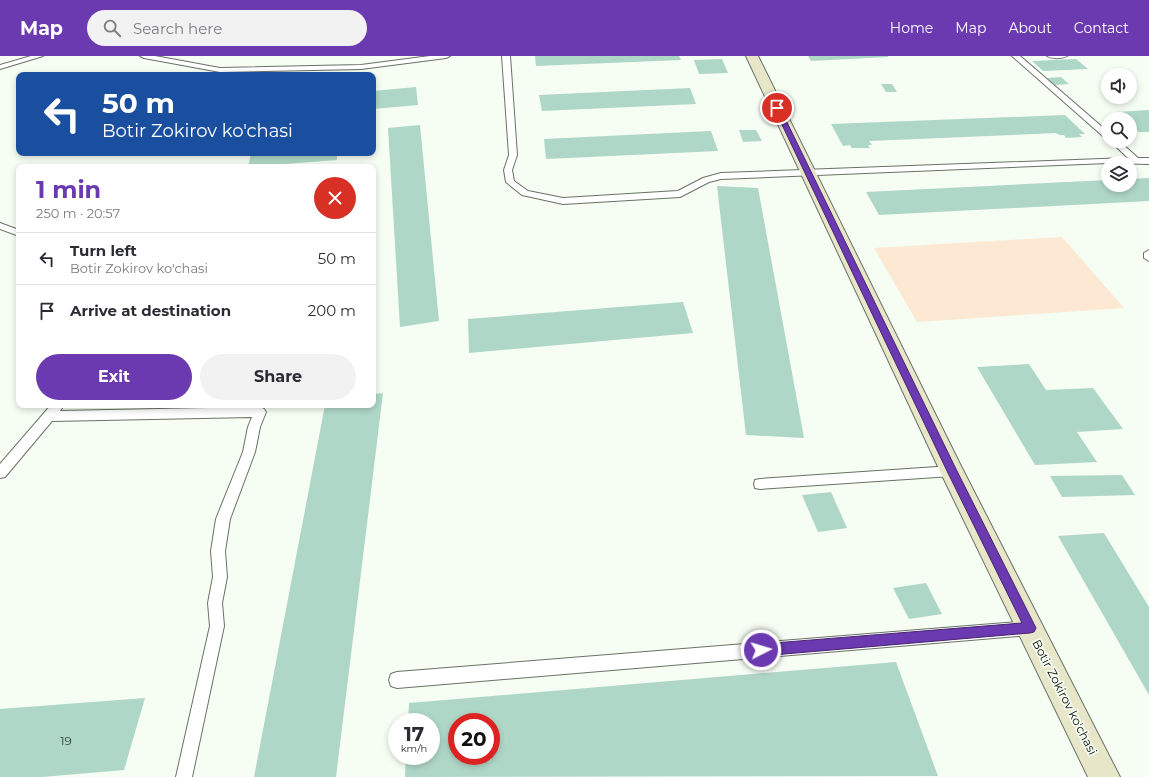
<!DOCTYPE html>
<html lang="en">
<head>
<meta charset="utf-8">
<style>
	:root { --surface:#fff; --page:#f2f2f3; --text:#2b2b33; --muted:#7c7c81; --line:#e1e1e2; --accent:#6b39b0 }
	body { margin:0; font-family:Montserrat,sans-serif; background:var(--page); color:var(--text); height:100vh; display:flex; flex-direction:column; font-size:15px; white-space:nowrap }
	* { box-sizing:border-box; margin:0 }
	p { font-size:13px; color:var(--muted) }
	.icon { flex:none; width:22px; height:22px; fill:none; stroke:currentColor; stroke-width:2; stroke-linecap:round; stroke-linejoin:round }
	.map { position:relative; flex:1; overflow:hidden }
	.sheet { position:absolute; left:16px; top:108px; width:360px; height:244px; display:flex; flex-direction:column; background:var(--surface); border-radius:8px; box-shadow:0 2px 6px #0003 }
	.sheet>* { flex:none }
	.banner { position:absolute; left:16px; top:16px; width:360px; height:84px; border-radius:8px; box-shadow:0 2px 6px #0003; background:#1a4fa0; color:#fff; overflow:hidden }
	.buttons { position:absolute; left:1101px; top:12px; display:grid; gap:8px }
	.buttons a { display:grid; place-items:center; width:36px; height:36px; border-radius:50%; background:var(--surface); box-shadow:0 2px 6px #0003; font-size:20px }
	.speed { position:absolute; left:388px; top:657px; display:flex; gap:8px; font-size:20px; font-weight:700; text-align:center }
	.speed>* { display:grid; place-content:center; width:52px; height:52px; border-radius:50%; background:var(--surface); box-shadow:0 2px 6px #0003; line-height:1 }
	.speed small { font-size:10px; font-weight:400 }
	.speed .limit { border:6px solid #d22; background:#fff; color:#111 }
	.pin { position:absolute; display:grid; place-items:center; width:34px; height:34px; color:#fff; margin:-17px; border:2px solid #fff; border-radius:50%; box-shadow:0 1px 4px #0007 }
	.me { position:absolute; width:44px; margin:-22px; rotate:85deg; stroke-linejoin:round; filter:drop-shadow(0 0 3px #0008) }
	.turn { display:flex; align-items:center; gap:14px; height:84px; padding:0 20px; font-size:18px }
	.turn .icon { width:52px; height:52px; stroke-width:2.5 }
	.turn b { display:block; font-size:28px; line-height:34px }
	.round { display:grid; place-items:center; flex:none; width:42px; height:42px; border-radius:21px; background:var(--page) }
	.head { display:flex; align-items:center; justify-content:space-between; height:68px; padding:0 20px }
	h1 { font-size:24px; font-weight:700; line-height:30px; color:var(--accent) }
	.cta { display:flex; gap:8px; margin-top:auto; padding:8px 20px }
	.cta a { flex:1; height:46px; border-radius:24px; background:var(--accent); color:#fff; font-size:16px; font-weight:700; line-height:46px; text-align:center }
	.cta a+a { background:var(--page); color:var(--text) }
	ul { padding:0; list-style:none }
	li { display:flex; align-items:center; gap:12px; height:52px; padding:0 20px; border-top:1px solid var(--line) }
	li div { flex:1 }
	li b { display:block; font-size:15px }
	li em { font-style:normal }
	header { display:flex; align-items:center; gap:24px; box-sizing:border-box; height:56px; padding:0 20px; background:var(--accent); color:#fff }
	header strong { font-size:19px }
	nav { display:flex; gap:22px; margin-inline-start:auto; font-size:14px }
	.search { width:280px; height:36px; background:var(--page); display:flex; align-items:center; gap:10px; box-sizing:border-box; padding:0 14px; border-radius:22px; color:var(--muted); font-size:15px }
	.map>svg:first-child { display:block }
	.green { fill:#fce8d3 }
	.building { fill:#afd7c7; fill-rule:evenodd }
	.lines { fill:none; stroke-linecap:round; stroke-linejoin:round }
	.lane-casing { stroke:#6a7167; stroke-width:2 }
	.secondary-casing { stroke:#6a7167; stroke-width:2 }
	.lane { fill:#fff; fill-rule:evenodd }
	.secondary { fill:#e8e6c9; fill-rule:evenodd }
	.route { fill:#6b39b0; stroke:#462572 }
	.labels { text-anchor:middle; dominant-baseline:central; stroke-width:3.5; stroke-linejoin:round; paint-order:stroke }
	.street-label { font-size:12px; fill:#0c0e0b; stroke:#f6fdf2 }
	.near-number-label { font-size:12px; fill:#35403a }
</style>
</head>
<body>
<header>
<strong>Map</strong>
<div class="search"><svg class="icon" aria-label="search" viewBox="0 0 24 24"><circle cx="10" cy="10" r="6"/><path d="M15 15l6 6"/></svg>Search here</div>
<nav><a>Home</a><a>Map</a><a>About</a><a>Contact</a></nav>
</header>
<div class="map">
<svg width="1149" height="721" viewBox="0 0 1149 721">
	<rect width="100%" height="100%" fill="#f6fdf2"/>
	<path class="green" d="M1062 181 1124 252 917 266 874 192Z"/>
	<g class="building">
		<path d="M535 0H679L681 4 536 10Z"/>
		<path d="M808 0H888V1L811 5Z"/>
		<path d="M722 3 728 17 699 18 694 4Z"/>
		<path d="M1076 3 1088 13 1043 15 1032 5Z"/>
		<path d="M1061 21 1069 28 1055 29 1047 22Z"/>
		<path d="M881 28H892L897 36H886Z"/>
		<path d="M416 31 418 49 373 53V35Z"/>
		<path d="M690 32 696 48 542 55 539 39Z"/>
		<path d="M1149 54V76H1139L1130 68V63H1124L1116 56Z"/>
		<path d="M1065 59 1085 78H1079L1082 81 1066 82 1064 79H1059L1056 77 869 85 872 89H868L870 92H852L850 89 843 90 831 68Z"/>
		<path d="M420 69 439 265 400 271 388 72Z"/>
		<path d="M739 74H756L762 85 743 86Z"/>
		<path d="M711 75 718 95 546 103 544 83Z"/>
		<path d="M251 97H337V104L248 111Z"/>
		<path d="M1149 122V145L879 159 866 136 1108 124V129H1130V123Z"/>
		<path d="M717 130 758 132 804 382 746 379Z"/>
		<path d="M683 246 693 277 469 297 468 263Z"/>
		<path d="M1029 308 1046 334 1093 332 1123 373 1077 376 1097 406 1035 409 977 311Z"/>
		<path d="M383 337 336 721H254L325 349H373V338Z"/>
		<path d="M1122 419 1135 439 1062 441 1050 420Z"/>
		<path d="M831 436 847 472 818 476 802 439Z"/>
		<path d="M1104 477 1149 551V639L1058 480Z"/>
		<path d="M926 527 942 558 909 563 893 532Z"/>
		<path d="M896 606 938 720 405 721 406 700H431V666H408L409 647ZM457 666H491V700H457Z"/>
		<path d="M145 642 124 714 42 721H0V653Z"/>
	</g>
	<g class="lines">
		<defs>
			<g id="lane">
				<path d="M31 0H43L0 13V9Z"/>
				<path d="M140 0H155L220 12 361 9 430 0H450L446 2 361 13 220 16 144 2Z"/>
				<path d="M502 0H510L517 99 512 114 514 125 528 135 563 142 678 135 703 122 721 117 1128 102 1110 85H1119L1138 102H1149V108L1108 107 721 123 709 126 680 141 563 148 522 139 506 126 504 114 509 99Z"/>
				<path d="M1012 0H1020L1108 76V82H1105Z"/>
				<path d="M1047 0H1067C1062 3 1052 3 1047 0Z"/>
				<path d="M0 167 19 174V180L0 173Z"/>
				<path d="M1149 194V205L1144 202V197Z"/>
				<path d="M51 349H64L60 355 260 351 264 353 266 356 260 371 255 396 230 463 225 495 227 521 222 547 224 570 192 721H176L210 570 208 547 213 521 211 495 216 463 243 396 248 371 252 361 52 365 5 421 0 422V408Z"/>
				<path d="M952 410 957 411 958 415 957 419 952 420 760 433 755 432 754 428 755 424 760 423Z"/>
				<path d="M1030 565 1035 567 1037 572 1035 577 1030 579 397 632 391 630 389 624 391 618 397 616Z"/>
			</g>
			<path id="secondary" d="M746 0H758L960 408 1120 721H1088L940 415Z"/>
		</defs>
		<use href="#lane" class="lane-casing"/>
		<use href="#secondary" class="secondary-casing"/>
		<use href="#lane" class="lane"/>
		<use href="#secondary" class="secondary"/>
	</g>
	<path class="route" d="M775 51 780 52 956 413 1034 568 1036 572 1034 576 1030 577 761 600 757 598 755 594 757 590 761 588 1022 567 947 415 774 52Z"/>
	<g class="labels">
		<g class="street-label">
			<text transform="translate(1065 641) rotate(63)">Botir Zokirov ko'chasi</text>
		</g>
		<g class="near-number-label">
			<text x="66" y="684">19</text>
		</g>
	</g>
</svg>
<div class="buttons">
<a><svg class="icon" aria-label="sound" viewBox="0 0 24 24"><path d="M4 9h4l5-4v14l-5-4H4zM17 9q2 3 0 6"/></svg></a>
<a><svg class="icon" aria-label="search" viewBox="0 0 24 24"><circle cx="10" cy="10" r="6"/><path d="M15 15l6 6"/></svg></a>
<a><svg class="icon" aria-label="layers" viewBox="0 0 24 24"><path d="M12 4l9 5-9 5-9-5zM3 14l9 5 9-5"/></svg></a>
</div>
<div class="speed"><div>17<small>km/h</small></div><div class="limit">20</div></div>
<div class="pin" style="left:777px;top:52px;background:#d93025"><svg class="icon" aria-label="arrive" viewBox="0 0 24 24"><path d="M6 21V4h12l-3 4 3 4H6"/></svg></div>
<svg class="me" style="left:761px;top:594px" viewBox="-20 -20 40 40"><circle r="17" fill="#6b39b0" stroke="#fff" stroke-width="3"/><path d="M0-11L8 9 0 5-8 9z" fill="#fff"/></svg>
<div class="banner">
<div class="turn"><svg class="icon" aria-label="left" viewBox="0 0 24 24"><path d="M17 20v-9H6M10 6l-5 5 5 5"/></svg><div><b>50 m</b>Botir Zokirov ko'chasi</div></div>
</div>
<section class="sheet">
<div class="head"><div><h1>1 min</h1><p>250 m · 20:57</p></div><a class="round" style="background:#d93025;color:#fff"><svg class="icon" aria-label="close" viewBox="0 0 24 24"><path d="M6 6l12 12M18 6L6 18"/></svg></a></div>
<ul>
<li><svg class="icon" aria-label="left" viewBox="0 0 24 24"><path d="M17 20v-9H6M10 6l-5 5 5 5"/></svg><div><b>Turn left</b><p>Botir Zokirov ko'chasi</p></div><em>50 m</em></li>
<li><svg class="icon" aria-label="arrive" viewBox="0 0 24 24"><path d="M6 21V4h12l-3 4 3 4H6"/></svg><div><b>Arrive at destination</b></div><em>200 m</em></li>
</ul>
<div class="cta"><a>Exit</a><a>Share</a></div>
</section>
</div>
</body>
</html>
